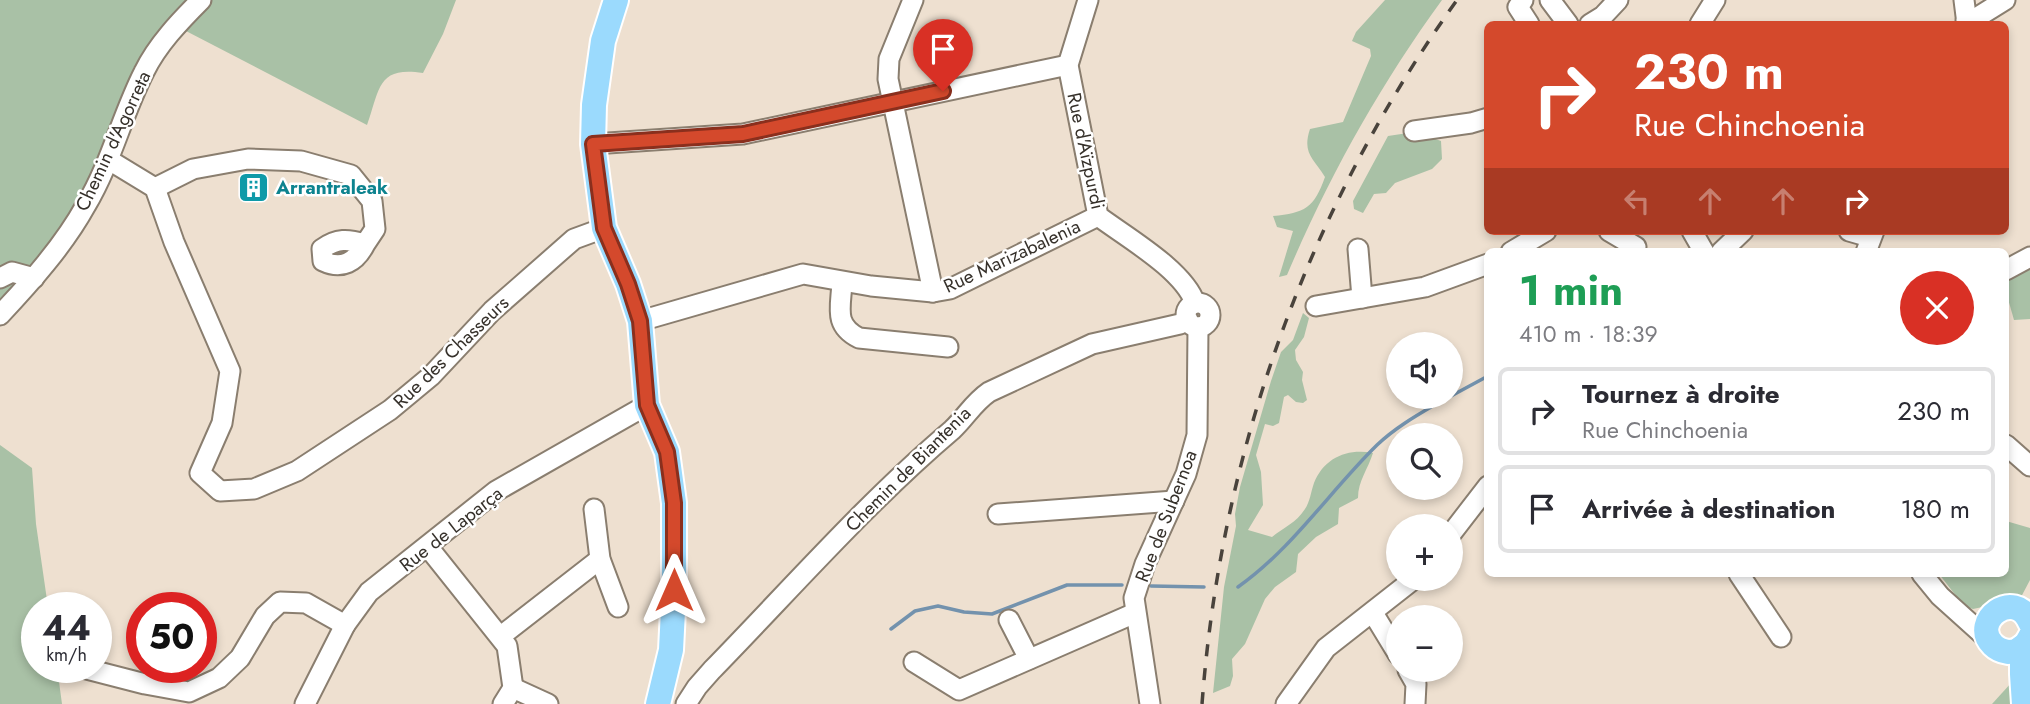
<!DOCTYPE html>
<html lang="fr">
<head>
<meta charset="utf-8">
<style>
	:root { --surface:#fff; --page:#f2f2f3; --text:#2b2b33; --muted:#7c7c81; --line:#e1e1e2 }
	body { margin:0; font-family:Jost,sans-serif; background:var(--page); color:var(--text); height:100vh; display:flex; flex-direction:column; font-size:26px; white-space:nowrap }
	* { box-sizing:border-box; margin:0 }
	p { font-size:23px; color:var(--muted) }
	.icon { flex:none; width:38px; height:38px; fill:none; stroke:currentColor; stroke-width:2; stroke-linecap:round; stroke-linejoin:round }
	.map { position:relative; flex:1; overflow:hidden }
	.drawer { position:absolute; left:1484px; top:248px; width:525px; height:329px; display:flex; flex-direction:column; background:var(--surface); border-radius:10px; box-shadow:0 4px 10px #0003 }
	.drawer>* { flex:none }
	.guide { position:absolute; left:1484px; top:21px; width:525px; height:214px; border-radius:10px; box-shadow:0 4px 10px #0003; background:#d4492c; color:#fff; overflow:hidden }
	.controls { position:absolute; left:1386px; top:332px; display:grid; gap:14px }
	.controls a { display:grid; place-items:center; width:77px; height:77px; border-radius:50%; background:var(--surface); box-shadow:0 4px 10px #0003; font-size:35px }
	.speed { position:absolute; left:21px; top:592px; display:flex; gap:14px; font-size:35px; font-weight:700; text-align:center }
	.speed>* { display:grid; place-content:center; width:91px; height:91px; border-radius:50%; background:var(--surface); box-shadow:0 4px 10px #0003; line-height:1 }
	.speed small { font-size:18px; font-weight:400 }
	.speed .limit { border:10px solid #d22; background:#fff; color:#111 }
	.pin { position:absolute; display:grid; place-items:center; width:60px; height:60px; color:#fff; margin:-72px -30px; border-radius:50% 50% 50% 0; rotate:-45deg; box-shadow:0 0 7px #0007 }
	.pin .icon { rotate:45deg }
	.me { position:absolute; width:77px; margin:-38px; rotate:0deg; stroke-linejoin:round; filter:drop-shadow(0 0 5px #0008) }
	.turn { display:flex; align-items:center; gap:24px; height:147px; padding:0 35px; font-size:32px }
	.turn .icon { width:91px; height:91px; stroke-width:2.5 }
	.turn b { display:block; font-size:49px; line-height:60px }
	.lanes { display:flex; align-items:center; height:66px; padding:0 35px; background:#0003; justify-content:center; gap:35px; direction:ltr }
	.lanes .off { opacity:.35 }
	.round { display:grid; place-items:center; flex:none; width:74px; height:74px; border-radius:37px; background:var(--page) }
	.summary { display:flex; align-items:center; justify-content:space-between; height:119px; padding:0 35px }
	h1 { font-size:42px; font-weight:700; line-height:52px; color:#1e9e55 }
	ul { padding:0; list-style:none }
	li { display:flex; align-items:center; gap:21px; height:88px; margin:0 14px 10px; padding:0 21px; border:4px solid var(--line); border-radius:10px }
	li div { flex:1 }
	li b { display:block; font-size:26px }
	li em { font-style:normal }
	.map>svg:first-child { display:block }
	.green { fill:#a9c1a6 }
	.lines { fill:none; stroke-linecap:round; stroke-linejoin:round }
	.stream { stroke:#7392ad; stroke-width:3.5 }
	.minor-casing { stroke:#8a7e6f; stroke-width:23 }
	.major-casing { stroke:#fff; stroke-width:28 }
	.minor { stroke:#fff; stroke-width:19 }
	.major { stroke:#9bdafd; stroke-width:24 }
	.rail { stroke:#49433c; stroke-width:3.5; stroke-dasharray:12 12; stroke-linecap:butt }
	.route-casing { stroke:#8a2f1d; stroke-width:18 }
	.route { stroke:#d4492c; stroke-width:12 }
	.labels { text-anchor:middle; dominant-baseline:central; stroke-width:5; stroke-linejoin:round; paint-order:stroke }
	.street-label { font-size:19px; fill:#36312b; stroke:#fff }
	.culture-label { font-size:19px; font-weight:bold; fill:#0d838f; stroke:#fff; text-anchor:start }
</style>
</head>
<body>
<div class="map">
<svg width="2030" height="704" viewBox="0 0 2030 704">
	<rect width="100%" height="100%" fill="#eee0d0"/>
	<g class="green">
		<path d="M0 0H201L177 24 109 160 0 318Z"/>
		<path d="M210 0H456L443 34 423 73C377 66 380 89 367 125L186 31Z"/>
		<path d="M1385 0H1442C1380 85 1328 178 1287 275L1279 277 1293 231 1277 227 1273 216C1305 213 1314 208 1325 177 1313 158 1302 153 1310 129L1343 122 1371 56 1370 49 1352 41 1356 32Z"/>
		<path d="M1408 133 1427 136 1441 141 1442 159 1432 169 1395 183 1386 193 1374 194 1363 213 1354 209 1353 201 1388 136Z"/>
		<path d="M2030 268V319L2014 320 2006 292V281Z"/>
		<path d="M1303 313 1309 318 1304 337 1295 350 1296 360 1303 372 1302 380 1307 400 1303 403 1296 402 1288 395 1284 397 1279 423 1273 426 1265 424 1256 455 1261 472 1263 505 1248 530 1272 537C1284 527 1296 523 1305 509 1310 502 1311 491 1314 483 1324 458 1347 448 1373 453 1368 469 1358 481 1358 498L1339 508 1338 524 1316 537 1298 554 1296 572 1275 587 1265 599 1245 644 1232 659 1233 676 1230 686 1213 693 1224 587 1236 526 1235 514 1240 487 1271 381 1281 352 1293 340Z"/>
		<path d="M0 445 32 468 36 524 48 607H37V667H57L62 704H0Z"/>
		<path d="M2006 521 2030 528V580L2020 599 1973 609 1964 606 1939 574H2006Z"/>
		<path d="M2012 682 2013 704H1992Z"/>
	</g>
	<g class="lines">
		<g class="stream">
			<path d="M1451 396 1488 376"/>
			<path d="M1151 586 1204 587"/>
			<path d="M1238 587C1293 548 1329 492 1377 445 1398 425 1423 412 1448 397"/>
			<path d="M891 629 915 611 938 606 964 612 992 614 1067 585H1122"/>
		</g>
		<defs>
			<g id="minor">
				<path d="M913 0 889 59 888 79 933 292"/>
				<path d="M1088 0 1068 65 1098 216C1126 237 1184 270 1195 303"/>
				<path d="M1523 0 1518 7 1529 24"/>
				<path d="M1550 0 1568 24"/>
				<path d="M1964 0 1967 24"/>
				<path d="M1966 21 1976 18 2005 0"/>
				<path d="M1590 24 1603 16 1618 0"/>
				<path d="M1700 24 1715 0"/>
				<path d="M1414 131 1471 123 1488 118"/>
				<path d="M593 144 743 134 1068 65"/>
				<path d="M109 160 155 188 174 242 230 371 222 423 200 473 220 491 254 489 297 471 390 410 431 376 492 311 574 239 604 228"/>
				<path d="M155 188 193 169 248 159 301 161 351 175 372 201 375 229 365 244C348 239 337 238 322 249L323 261C342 270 356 262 365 244"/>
				<path d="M1609 231 1636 247"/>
				<path d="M1692 231 1704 252"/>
				<path d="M1849 231 1870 237"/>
				<path d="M1358 249 1362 298"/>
				<path d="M1511 252 1546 231"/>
				<path d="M1721 252 1743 231"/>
				<path d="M1866 252 1874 231"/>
				<path d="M2006 270 2030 257"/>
				<path d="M0 278 12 272 34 278"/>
				<path d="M842 282C841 307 833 325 859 338L948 347"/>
				<circle cx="1198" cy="315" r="12"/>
				<path d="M1316 306 1425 287 1488 264"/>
				<path d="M0 315C31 282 64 245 86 205 111 163 122 115 144 72 157 45 180 21 201 0"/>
				<path d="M640 321 803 274 871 286 933 292 950 289 1098 216"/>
				<path d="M2006 445 2030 466"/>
				<path d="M594 509 600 559 618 607"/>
				<path d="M998 514 1174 501"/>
				<path d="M1451 534 1488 486"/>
				<path d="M428 547 507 646 513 688 503 704"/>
				<path d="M1739 574 1781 637"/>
				<path d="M1922 574 1940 596 1990 641"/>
				<path d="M1373 613 1398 654"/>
				<path d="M1009 620 1029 659"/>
				<path d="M501 636 600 559"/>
				<path d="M914 662 959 690 1135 613"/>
				<path d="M79 667 145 684 189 692 219 678 240 658 265 616 280 602 306 603 345 625"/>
				<path d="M1408 670 1416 684 1415 704"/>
				<path d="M513 688 548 704"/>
				<path d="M305 704 345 625 369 592 496 491 647 405"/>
				<path d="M686 704 697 687 712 670C791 589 866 503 952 430 966 417 973 403 989 392L1092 344 1180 324 1188 320"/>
				<path d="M1150 704 1134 598 1145 564 1186 474 1197 435 1198 327"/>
				<path d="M1286 704 1326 648 1414 579"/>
			</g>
			<g id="major">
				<path d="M616 0 603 41 594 105 593 144 604 228 628 284 640 321 647 405 667 452 674 503V590L671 650 658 704"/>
				<path d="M2030 622C2015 587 1969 621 1993 645 1997 649 2002 651 2008 652 2019 652 2026 646 2030 637"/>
				<path d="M2022 647V674L2024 704"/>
			</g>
		</defs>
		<use href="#minor" class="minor-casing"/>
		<use href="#major" class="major-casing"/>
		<use href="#minor" class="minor"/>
		<use href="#major" class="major"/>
		<path class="rail" d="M1202 704C1221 450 1309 207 1457 0"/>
	</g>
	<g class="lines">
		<defs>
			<path id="route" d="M674 590V503L667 452 647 405 640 321 628 284 604 228 593 144 743 134 943 91"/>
		</defs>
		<use href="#route" class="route-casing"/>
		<use href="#route" class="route"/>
	</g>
	<defs>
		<symbol id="building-square" viewBox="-11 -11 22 22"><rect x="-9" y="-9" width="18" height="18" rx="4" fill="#0f9aa8" stroke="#fff"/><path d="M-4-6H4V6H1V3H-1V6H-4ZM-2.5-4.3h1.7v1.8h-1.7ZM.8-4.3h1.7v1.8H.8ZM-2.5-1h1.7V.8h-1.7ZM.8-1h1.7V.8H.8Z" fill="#fff"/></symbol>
	</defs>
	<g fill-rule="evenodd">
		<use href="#building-square" x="236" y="170" width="35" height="35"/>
	</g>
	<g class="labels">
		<g class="street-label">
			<text transform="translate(113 141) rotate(-65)">Chemin d'Agorreta</text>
			<text transform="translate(1086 151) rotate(78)">Rue d'Aïzpurdi</text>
			<text transform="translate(1012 256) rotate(-25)">Rue Marizabalenia</text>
			<text transform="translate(451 352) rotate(-44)">Rue des Chasseurs</text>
			<text transform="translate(908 469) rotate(-45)">Chemin de Biantenia</text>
			<text transform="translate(1166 516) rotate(-69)">Rue de Subernoa</text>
			<text transform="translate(451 529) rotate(-38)">Rue de Laparça</text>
		</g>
		<g class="culture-label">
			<text x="276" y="187">Arrantraleak</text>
		</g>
	</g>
</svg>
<div class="controls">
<a><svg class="icon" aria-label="sound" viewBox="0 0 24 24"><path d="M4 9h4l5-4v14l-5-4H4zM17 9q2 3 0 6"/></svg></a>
<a><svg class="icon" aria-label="search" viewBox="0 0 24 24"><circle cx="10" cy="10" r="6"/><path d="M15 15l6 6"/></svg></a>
<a>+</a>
<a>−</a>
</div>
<div class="speed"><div>44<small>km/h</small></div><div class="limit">50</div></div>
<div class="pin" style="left:943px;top:91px;background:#d93025"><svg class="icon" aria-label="arrive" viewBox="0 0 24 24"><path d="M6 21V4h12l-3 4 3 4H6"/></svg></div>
<svg class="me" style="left:674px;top:590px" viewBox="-20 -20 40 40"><path d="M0-17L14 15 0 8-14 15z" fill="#d4492c" stroke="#fff" stroke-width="4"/></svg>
<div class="guide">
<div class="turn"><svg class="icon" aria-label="right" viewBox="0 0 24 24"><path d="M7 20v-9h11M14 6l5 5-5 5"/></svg><div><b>230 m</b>Rue Chinchoenia</div></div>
<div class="lanes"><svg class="icon off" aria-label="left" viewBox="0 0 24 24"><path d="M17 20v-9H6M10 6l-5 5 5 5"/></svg><svg class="icon off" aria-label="ahead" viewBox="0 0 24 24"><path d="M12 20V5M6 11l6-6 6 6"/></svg><svg class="icon off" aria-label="ahead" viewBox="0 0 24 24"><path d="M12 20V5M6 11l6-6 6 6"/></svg><svg class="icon" aria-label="right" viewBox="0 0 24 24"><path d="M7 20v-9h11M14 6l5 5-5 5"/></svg></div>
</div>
<section class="drawer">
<div class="summary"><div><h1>1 min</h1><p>410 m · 18:39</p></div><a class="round" style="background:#d93025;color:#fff"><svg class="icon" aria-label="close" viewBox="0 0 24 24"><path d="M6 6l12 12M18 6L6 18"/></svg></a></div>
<ul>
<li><svg class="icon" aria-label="right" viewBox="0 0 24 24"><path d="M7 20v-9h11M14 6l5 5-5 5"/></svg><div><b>Tournez à droite</b><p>Rue Chinchoenia</p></div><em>230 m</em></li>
<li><svg class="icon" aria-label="arrive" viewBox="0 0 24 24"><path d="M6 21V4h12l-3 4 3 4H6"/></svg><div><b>Arrivée à destination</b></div><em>180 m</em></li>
</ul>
</section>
</div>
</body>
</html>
